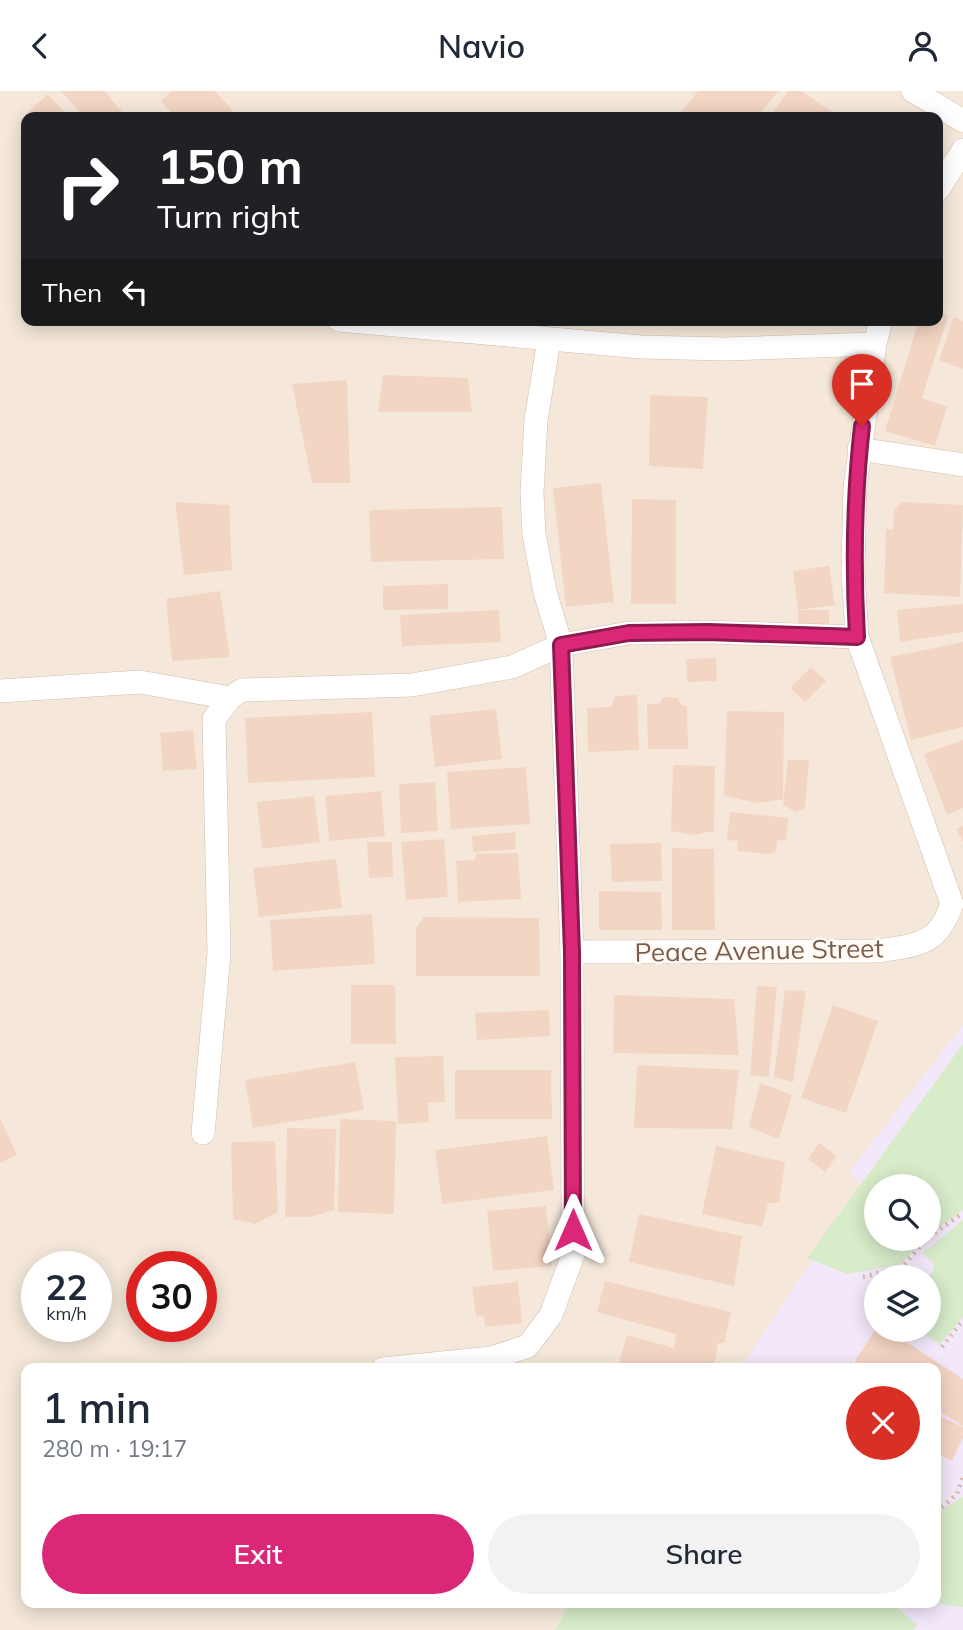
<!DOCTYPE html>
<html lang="en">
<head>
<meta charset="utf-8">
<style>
	:root { --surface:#fff; --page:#f2f2f3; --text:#1f2937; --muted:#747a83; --accent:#db2777 }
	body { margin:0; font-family:Mulish,sans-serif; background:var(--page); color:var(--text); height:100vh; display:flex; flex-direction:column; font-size:26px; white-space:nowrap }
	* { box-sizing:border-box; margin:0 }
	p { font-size:23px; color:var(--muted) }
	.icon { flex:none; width:38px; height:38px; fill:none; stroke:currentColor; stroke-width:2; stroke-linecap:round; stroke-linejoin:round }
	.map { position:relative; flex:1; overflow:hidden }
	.sheet { position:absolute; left:21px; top:1272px; width:920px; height:245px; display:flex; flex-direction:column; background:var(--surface); border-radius:14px; box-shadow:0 4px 18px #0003 }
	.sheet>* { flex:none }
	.hud { position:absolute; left:21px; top:21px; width:922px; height:214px; border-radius:14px; box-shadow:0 4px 18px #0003; background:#202124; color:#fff; overflow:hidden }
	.controls { position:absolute; left:864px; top:1083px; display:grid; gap:14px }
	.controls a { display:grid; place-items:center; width:77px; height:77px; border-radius:50%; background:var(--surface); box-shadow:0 4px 18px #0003; font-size:35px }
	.speed { position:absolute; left:21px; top:1160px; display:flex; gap:14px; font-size:35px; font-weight:700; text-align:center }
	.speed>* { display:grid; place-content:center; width:91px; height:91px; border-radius:50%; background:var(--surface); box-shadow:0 4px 18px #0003; line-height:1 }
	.speed small { font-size:18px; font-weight:400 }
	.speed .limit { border:10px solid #d22; background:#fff; color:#111 }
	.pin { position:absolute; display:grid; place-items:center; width:60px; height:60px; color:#fff; margin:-72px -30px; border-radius:50% 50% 50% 0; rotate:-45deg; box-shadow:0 0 7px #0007 }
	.pin .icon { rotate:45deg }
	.me { position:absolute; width:77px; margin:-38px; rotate:0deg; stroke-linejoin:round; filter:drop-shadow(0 0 5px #0008) }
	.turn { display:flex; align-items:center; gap:24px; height:147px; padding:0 21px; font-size:32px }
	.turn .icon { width:91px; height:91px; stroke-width:2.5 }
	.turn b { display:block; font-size:49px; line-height:60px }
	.then { display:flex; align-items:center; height:66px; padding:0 21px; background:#0003; gap:14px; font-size:26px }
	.round { display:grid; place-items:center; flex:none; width:74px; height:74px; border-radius:37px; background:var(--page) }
	.summary { display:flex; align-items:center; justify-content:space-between; height:119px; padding:0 21px }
	h1 { font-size:42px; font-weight:600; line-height:52px }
	.action { display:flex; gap:14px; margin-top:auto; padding:14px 21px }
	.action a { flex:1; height:80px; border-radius:42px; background:var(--accent); color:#fff; font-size:28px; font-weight:600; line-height:80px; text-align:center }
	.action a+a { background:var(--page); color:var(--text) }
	header { display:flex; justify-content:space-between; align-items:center; height:91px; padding:0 21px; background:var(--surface); font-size:32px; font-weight:600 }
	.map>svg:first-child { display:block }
	.residential { fill:#f5e8da; fill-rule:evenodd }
	.education { fill:#f3e8fa; fill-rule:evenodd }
	.grass { fill:#d8ecc9 }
	.building { fill:#f3d5c3 }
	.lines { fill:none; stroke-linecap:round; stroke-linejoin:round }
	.minor-casing { stroke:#d1beb0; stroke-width:24 }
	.path { stroke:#d9b8a5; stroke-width:4.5; stroke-dasharray:2 5; stroke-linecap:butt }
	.minor { stroke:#fff; stroke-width:23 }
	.route-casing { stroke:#8e194d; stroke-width:18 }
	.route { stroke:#db2777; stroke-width:12 }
	.labels { text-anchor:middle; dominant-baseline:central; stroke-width:5; stroke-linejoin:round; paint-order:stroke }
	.street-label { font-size:26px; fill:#7a5c4d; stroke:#fffaf3 }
</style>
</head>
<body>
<header><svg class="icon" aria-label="back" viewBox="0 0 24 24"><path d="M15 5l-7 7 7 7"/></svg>Navio<svg class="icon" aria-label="person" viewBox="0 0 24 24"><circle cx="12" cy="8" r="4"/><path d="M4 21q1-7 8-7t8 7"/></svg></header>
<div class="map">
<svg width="963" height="1539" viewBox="0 0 963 1539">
	<rect width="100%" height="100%" fill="#fdf6ec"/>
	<path class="residential" d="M0 0H963V1003L877 1096 767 1277 26 1278V1512H600L580 1539H0ZM26 26H938V229H26ZM37 1176H96V1236H37ZM142 1176H201V1236H142Z"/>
	<path class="education" d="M963 934V1539H574L591 1512H936V1278L741 1277 861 1094 849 1081ZM877 1096H929V1148H877ZM877 1186H929V1239H877Z"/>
	<g class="grass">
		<path d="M963 953V1119L929 1143V1096H877V1148H924L901 1173 847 1183 807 1167Z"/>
		<path d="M963 1129V1226L940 1253 918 1239H929L928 1186 934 1180 932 1170 922 1163Z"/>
		<path d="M963 1406V1516L941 1513 936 1498V1414L939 1420Z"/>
		<path d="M570 1512H892L917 1534 913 1539H555Z"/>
	</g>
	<g class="building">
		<path d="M61 0H104L124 23 119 26H84Z"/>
		<path d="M172 0H215L238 26H175L161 10Z"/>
		<path d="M698 0H778L758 26H677Z"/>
		<path d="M788 0H801L840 26H770Z"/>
		<path d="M48 3 69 26H26V34L21 28Z"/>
		<path d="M938 222 948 225 922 307 947 316 935 355 885 340 919 229H938Z"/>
		<path d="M954 226 963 230V278L939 269Z"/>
		<path d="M383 284 468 287 472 321H378Z"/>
		<path d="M347 289 350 392H312L292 293Z"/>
		<path d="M650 304 708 306 703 378 649 375Z"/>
		<path d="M601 392 614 511 566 516 553 397Z"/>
		<path d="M632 408 676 409V513H631Z"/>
		<path d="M175 411 229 414 232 479 184 484Z"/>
		<path d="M903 411 963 414 960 506 884 502 886 438 893 439 894 419Z"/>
		<path d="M502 416 504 468 371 471 369 419Z"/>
		<path d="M829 475 835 514 798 519 793 480Z"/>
		<path d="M448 493V518L383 519V495Z"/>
		<path d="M220 500 230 566 172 570 166 508Z"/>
		<path d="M963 513V541L900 551 897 519Z"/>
		<path d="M499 519 501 551 402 555 400 524Z"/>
		<rect x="798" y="519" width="31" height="17"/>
		<path d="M963 551V636L911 649 890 566Z"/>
		<path d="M716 567 717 590 687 591 686 568Z"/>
		<path d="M811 576 826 590 805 611 790 597Z"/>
		<path d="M637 604 639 659 588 661 587 617 611 616 615 605Z"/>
		<path d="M663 606 678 607 680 613 687 616 688 658H648L647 613H659Z"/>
		<path d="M496 618 502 668 435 676 429 625Z"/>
		<path d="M727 620 784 621 783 708 758 712 724 705Z"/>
		<path d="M372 621 375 686 248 692 245 627Z"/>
		<path d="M193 639 197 678 163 680 160 642Z"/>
		<path d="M963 649V717L947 724 924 663Z"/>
		<path d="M788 669H809L805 717 795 721 783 713Z"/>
		<path d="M673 674 715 675 714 740 694 744 671 740Z"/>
		<path d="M526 676 530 733 451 738 447 681Z"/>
		<path d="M435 691 438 740 401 742 399 693Z"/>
		<path d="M381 700 385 745 329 750 325 705Z"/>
		<path d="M314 705 320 751 262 758 257 711Z"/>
		<path d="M730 721 788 727 786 750 777 749 776 761 768 763 737 760 738 750 727 749Z"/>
		<path d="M963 735V751L956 738Z"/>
		<path d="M515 741 516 758 473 761 472 745Z"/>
		<path d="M444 748 448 806 406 809 401 751Z"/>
		<path d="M367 751H392L393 786 369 787Z"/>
		<path d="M661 752 662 790 612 791 610 753Z"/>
		<path d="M672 757 714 758 715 839H672Z"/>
		<path d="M518 762 521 808 458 811 456 770 474 769 477 763Z"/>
		<path d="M336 768 342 817 259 826 253 777Z"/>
		<path d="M599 800 661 801 662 839H599Z"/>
		<path d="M372 823 375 873 273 880 270 829Z"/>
		<path d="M424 826 539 827 540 885H416V837Z"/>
		<path d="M351 894H395L396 953H351Z"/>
		<path d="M757 895 777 896 769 986 750 984Z"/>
		<path d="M785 899 806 900 793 991 774 986Z"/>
		<path d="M614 904 734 908 739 964 613 962Z"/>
		<path d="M833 914 878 930 846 1022 801 1007Z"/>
		<path d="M549 919 550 945 477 949 475 922Z"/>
		<path d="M443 965 445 1011 428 1012 429 1031 398 1033 395 966Z"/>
		<path d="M355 971 364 1019 253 1037 245 989Z"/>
		<path d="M637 974 739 979 732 1038 634 1037Z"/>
		<path d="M455 979H551L552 1028H455Z"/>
		<path d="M760 992 792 1004 779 1048 749 1036Z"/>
		<path d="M0 1027 17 1064 0 1072Z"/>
		<path d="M340 1028 396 1030 394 1123 338 1121Z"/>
		<path d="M287 1037 336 1038 334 1119 310 1126H285Z"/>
		<path d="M547 1045 554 1099 442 1113 435 1059Z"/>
		<path d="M275 1050 278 1121 255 1133 233 1128 231 1051Z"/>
		<path d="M819 1052 837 1065 825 1081 808 1068Z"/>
		<path d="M716 1055 785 1071 779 1112H768L762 1136 702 1123Z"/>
		<path d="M546 1115 552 1175 493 1180 487 1120Z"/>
		<path d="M639 1123 742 1145 734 1195 629 1171Z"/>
		<path d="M605 1190 731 1221 724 1252H718L714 1275 637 1278 619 1272 627 1244 674 1257 676 1243 597 1221Z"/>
		<path d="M518 1191 522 1232 485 1236 484 1225 476 1226 472 1196Z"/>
		<path d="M877 1236V1239H888L963 1288V1335L936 1318V1278H866L855 1270Z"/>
		<path d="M850 1270 860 1278H845Z"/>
		<path d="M936 1323 963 1336V1347L952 1370 936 1362Z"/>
		<path d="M374 1512H422V1516L375 1517Z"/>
	</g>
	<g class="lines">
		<defs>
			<g id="minor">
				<path d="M913 0 963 30"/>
				<path d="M938 99 963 59"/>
				<path d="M339 229 641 256 725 258 875 253"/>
				<path d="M859 358 963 374"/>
				<path d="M0 600 140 591 230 607"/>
				<path d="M572 861 879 860C919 853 937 855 952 813L857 546 853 480 855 396 875 253 881 229"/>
				<path d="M203 1042 219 862 214 628 230 607 242 599 412 594 512 576 561 554 629 542 708 541 857 546"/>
				<path d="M383 1278 492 1267 528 1255 551 1224 573 1164 572 861 561 554 545 501 534 443 532 402 536 329 549 249"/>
			</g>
		</defs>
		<use href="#minor" class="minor-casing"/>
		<g class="path">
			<path d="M929 1146 963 1122"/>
			<path d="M863 1186 902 1176"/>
			<path d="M899 1186 902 1176 927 1148"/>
			<path d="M871 1224 877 1217"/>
			<path d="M942 1256 963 1229"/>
			<path d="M936 1405 941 1417 957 1403 963 1386"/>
		</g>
		<use href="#minor" class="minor"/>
	</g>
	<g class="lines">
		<defs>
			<path id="route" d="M573 1139 572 861 561 554 629 542 708 541 857 546C853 475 854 406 862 335"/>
		</defs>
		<use href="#route" class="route-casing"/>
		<use href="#route" class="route"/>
	</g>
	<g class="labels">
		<g class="street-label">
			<text transform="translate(759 859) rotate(-1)">Peace Avenue Street</text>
		</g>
	</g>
</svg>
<div class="controls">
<a><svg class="icon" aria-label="search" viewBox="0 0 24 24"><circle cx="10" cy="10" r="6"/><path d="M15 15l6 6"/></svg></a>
<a><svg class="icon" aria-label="layers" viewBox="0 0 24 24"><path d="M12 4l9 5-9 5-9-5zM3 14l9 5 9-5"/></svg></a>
</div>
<div class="speed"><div>22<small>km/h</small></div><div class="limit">30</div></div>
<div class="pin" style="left:862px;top:335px;background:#d93025"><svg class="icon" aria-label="arrive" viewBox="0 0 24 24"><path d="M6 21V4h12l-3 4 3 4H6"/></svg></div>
<svg class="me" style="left:573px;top:1139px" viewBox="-20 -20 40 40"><path d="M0-17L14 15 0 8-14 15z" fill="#db2777" stroke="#fff" stroke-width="4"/></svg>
<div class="hud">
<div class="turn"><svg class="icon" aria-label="right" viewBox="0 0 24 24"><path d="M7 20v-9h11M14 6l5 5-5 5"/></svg><div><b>150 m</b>Turn right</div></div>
<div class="then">Then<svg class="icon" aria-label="left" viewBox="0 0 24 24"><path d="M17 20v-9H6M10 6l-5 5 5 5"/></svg></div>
</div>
<section class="sheet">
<div class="summary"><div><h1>1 min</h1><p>280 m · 19:17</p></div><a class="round" style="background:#d93025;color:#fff"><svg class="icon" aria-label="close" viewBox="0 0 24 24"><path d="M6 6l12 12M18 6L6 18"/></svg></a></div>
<div class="action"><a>Exit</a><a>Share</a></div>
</section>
</div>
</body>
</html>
